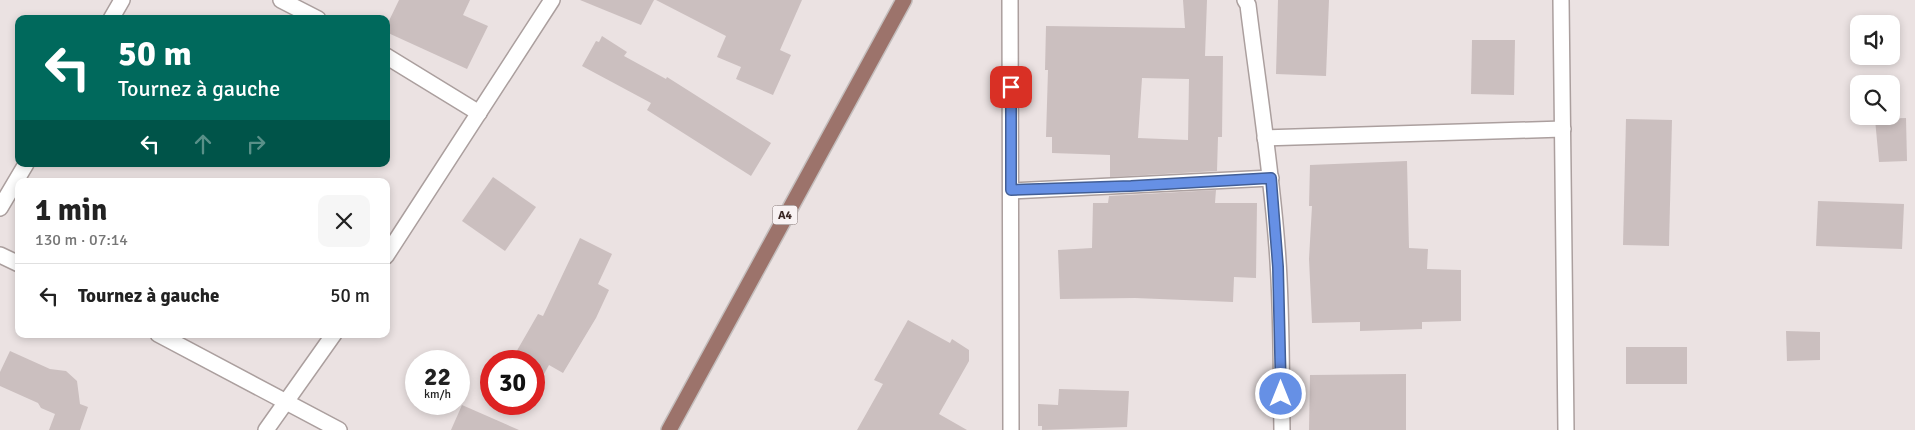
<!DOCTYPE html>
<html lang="fr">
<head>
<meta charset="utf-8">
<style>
	:root { --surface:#fff; --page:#f6f6f6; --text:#222; --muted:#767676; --line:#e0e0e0 }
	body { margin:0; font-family:Signika,sans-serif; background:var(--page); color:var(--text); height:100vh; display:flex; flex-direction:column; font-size:19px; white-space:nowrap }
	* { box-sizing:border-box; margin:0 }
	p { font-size:16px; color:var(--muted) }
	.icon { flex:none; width:28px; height:28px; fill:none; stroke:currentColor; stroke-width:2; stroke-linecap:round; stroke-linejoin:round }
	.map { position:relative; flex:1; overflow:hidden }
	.side { position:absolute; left:15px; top:178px; width:375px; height:160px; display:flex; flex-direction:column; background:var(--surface); border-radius:10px; box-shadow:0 2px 8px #0003 }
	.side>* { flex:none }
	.guide { position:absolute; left:15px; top:15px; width:375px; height:152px; border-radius:10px; box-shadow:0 2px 8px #0003; background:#00695c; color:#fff; overflow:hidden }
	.buttons { position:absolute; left:1850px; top:15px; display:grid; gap:10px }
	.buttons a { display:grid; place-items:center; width:50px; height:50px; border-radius:10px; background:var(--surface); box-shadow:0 2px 8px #0003; font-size:25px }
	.speed { position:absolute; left:405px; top:350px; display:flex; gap:10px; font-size:25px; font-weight:700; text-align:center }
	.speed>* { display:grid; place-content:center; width:65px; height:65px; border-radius:50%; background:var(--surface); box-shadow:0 2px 8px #0003; line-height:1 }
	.speed small { font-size:12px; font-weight:400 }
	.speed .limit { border:8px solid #d22; background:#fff; color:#111 }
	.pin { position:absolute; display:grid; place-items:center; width:42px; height:42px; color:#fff; margin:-21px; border-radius:10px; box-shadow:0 2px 8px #0006 }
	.me { position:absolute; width:55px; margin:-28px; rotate:0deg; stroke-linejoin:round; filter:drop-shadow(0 0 4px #0008) }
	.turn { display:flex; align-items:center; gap:18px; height:105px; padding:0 20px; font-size:22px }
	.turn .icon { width:65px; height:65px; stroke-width:2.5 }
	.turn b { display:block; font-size:35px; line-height:42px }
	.lanes { display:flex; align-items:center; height:48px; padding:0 20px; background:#0003; justify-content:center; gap:25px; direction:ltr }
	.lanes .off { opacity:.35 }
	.round { display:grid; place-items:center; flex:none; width:52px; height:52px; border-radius:10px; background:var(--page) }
	.headline { display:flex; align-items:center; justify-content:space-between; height:85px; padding:0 20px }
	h1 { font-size:30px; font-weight:700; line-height:38px }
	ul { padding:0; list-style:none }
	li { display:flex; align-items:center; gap:15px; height:65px; padding:0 20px; border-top:1px solid var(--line) }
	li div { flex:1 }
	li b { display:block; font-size:19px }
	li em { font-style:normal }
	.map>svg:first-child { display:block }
	.building { fill:#cbbfbf; fill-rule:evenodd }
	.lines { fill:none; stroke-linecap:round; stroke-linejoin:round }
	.street-casing { stroke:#ab9f9e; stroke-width:18 }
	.primary-casing { stroke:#c4bebd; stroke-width:18 }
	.street { stroke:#fff; stroke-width:15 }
	.primary { stroke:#9c736b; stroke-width:15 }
	.route-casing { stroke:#425e95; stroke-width:12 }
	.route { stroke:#6690e5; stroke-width:9 }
	.labels { text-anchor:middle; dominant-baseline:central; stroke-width:4; stroke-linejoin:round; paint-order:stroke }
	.shield { fill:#f8f2f3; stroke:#736462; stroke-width:1 }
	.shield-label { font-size:12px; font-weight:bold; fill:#3a2724 }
</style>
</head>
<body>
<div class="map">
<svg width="1915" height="430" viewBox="0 0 1915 430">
	<rect width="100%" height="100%" fill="#ebe2e2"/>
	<g class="building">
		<path d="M399 0H470L463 15 488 26 467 69 386 32V27Z"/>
		<path d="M580 0H654L641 25Z"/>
		<path d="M656 0H802L780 50 791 55 773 95 736 79 741 67 717 57 726 36Z"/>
		<path d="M1183 0H1207L1205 56H1223L1222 137H1218L1217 171 1110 177V155L1052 153V137H1046L1048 70H1045L1046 26 1185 28ZM1142 78 1189 79 1188 140 1138 138Z"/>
		<path d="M1278 0H1329L1326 76 1276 74Z"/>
		<path d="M602 36 627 52 624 56 666 79 667 77 771 143 751 176 647 110 651 103 582 66 596 41 599 42Z"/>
		<path d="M1472 40H1515L1514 95 1471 94Z"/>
		<path d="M1906 118 1907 161 1879 162 1875 119Z"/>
		<path d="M1626 119 1672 120 1669 246 1623 245Z"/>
		<path d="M1407 161 1409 248 1428 249 1427 269 1461 270V321L1422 322V329L1360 331V322L1312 323 1309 259 1312 206H1309L1310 165Z"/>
		<path d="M493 177 536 207 505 251 462 221Z"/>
		<path d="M1216 190 1215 203H1257L1256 278 1234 277 1233 302 1135 298 1060 299 1058 250 1092 248 1093 203H1108L1109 196Z"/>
		<path d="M1818 201 1904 204 1902 249 1816 246Z"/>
		<path d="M580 238 612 254 598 284 609 290 596 318 563 373 549 365 534 392V361H511L538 314 543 316Z"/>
		<path d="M908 320 950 343 952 339 969 350V361L939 414 967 430H857L883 384 874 380Z"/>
		<path d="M1786 331 1820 332V360L1787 361Z"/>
		<rect x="1626" y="347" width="61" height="37"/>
		<path d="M10 351 50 369 66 371 77 381 80 404 88 407 80 430H49L55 414 41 408 38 403 0 386V372Z"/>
		<path d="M1406 374V430H1309L1310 375Z"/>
		<path d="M1059 389 1129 391 1127 427 1042 430V426H1038V404L1058 405Z"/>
		<path d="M462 405 519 430H451Z"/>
	</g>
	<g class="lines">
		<defs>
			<g id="street">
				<path d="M281 0 318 19"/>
				<path d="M1010 0 1011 430"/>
				<path d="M1245 0 1248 5C1258 86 1271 166 1277 247 1282 308 1281 369 1282 430"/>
				<path d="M1561 0 1566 430"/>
				<path d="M111 19 122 0"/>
				<path d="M386 56 479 113"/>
				<path d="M1265 138 1563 129"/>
				<path d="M1011 191 1271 178"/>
				<path d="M0 208 26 164"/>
				<path d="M0 255 19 264"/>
				<path d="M386 256 552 0"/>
				<path d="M158 334 339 430"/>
				<path d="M266 430 334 334"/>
			</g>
			<path id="primary" d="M669 430 904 0"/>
		</defs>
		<use href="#street" class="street-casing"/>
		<use href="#primary" class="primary-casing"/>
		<use href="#street" class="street"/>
		<use href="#primary" class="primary"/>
	</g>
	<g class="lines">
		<defs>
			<path id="route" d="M1011 87V190L1131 186 1271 178 1278 267 1281 394"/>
		</defs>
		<use href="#route" class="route-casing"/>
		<use href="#route" class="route"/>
	</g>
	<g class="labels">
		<rect class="shield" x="772.5" y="205.5" width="25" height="19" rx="4"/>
		<g class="shield-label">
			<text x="785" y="215">A4</text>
		</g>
	</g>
</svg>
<div class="buttons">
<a><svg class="icon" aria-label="sound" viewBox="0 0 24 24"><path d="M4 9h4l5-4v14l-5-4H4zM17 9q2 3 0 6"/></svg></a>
<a><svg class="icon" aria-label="search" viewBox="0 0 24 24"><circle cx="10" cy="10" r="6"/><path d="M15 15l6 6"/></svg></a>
</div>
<div class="speed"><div>22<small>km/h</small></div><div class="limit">30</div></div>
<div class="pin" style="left:1011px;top:87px;background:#d93025"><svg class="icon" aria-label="arrive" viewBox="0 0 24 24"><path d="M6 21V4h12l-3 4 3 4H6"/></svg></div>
<svg class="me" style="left:1281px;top:394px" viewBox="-20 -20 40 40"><circle r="17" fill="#6690e5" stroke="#fff" stroke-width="3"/><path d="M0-11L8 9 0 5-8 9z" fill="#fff"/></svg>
<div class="guide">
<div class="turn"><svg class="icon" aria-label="left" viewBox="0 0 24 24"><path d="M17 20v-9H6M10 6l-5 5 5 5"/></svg><div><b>50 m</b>Tournez à gauche</div></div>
<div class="lanes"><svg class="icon" aria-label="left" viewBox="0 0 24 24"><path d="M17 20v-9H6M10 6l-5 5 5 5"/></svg><svg class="icon off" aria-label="ahead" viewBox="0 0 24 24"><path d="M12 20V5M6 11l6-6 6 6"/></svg><svg class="icon off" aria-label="right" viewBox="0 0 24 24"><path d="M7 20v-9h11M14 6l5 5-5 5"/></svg></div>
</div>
<section class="side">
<div class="headline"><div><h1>1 min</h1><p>130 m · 07:14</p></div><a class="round"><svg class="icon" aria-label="close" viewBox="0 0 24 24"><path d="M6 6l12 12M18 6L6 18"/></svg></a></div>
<ul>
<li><svg class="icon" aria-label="left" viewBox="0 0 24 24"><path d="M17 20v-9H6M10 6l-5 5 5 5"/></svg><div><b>Tournez à gauche</b></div><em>50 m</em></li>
</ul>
</section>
</div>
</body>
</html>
